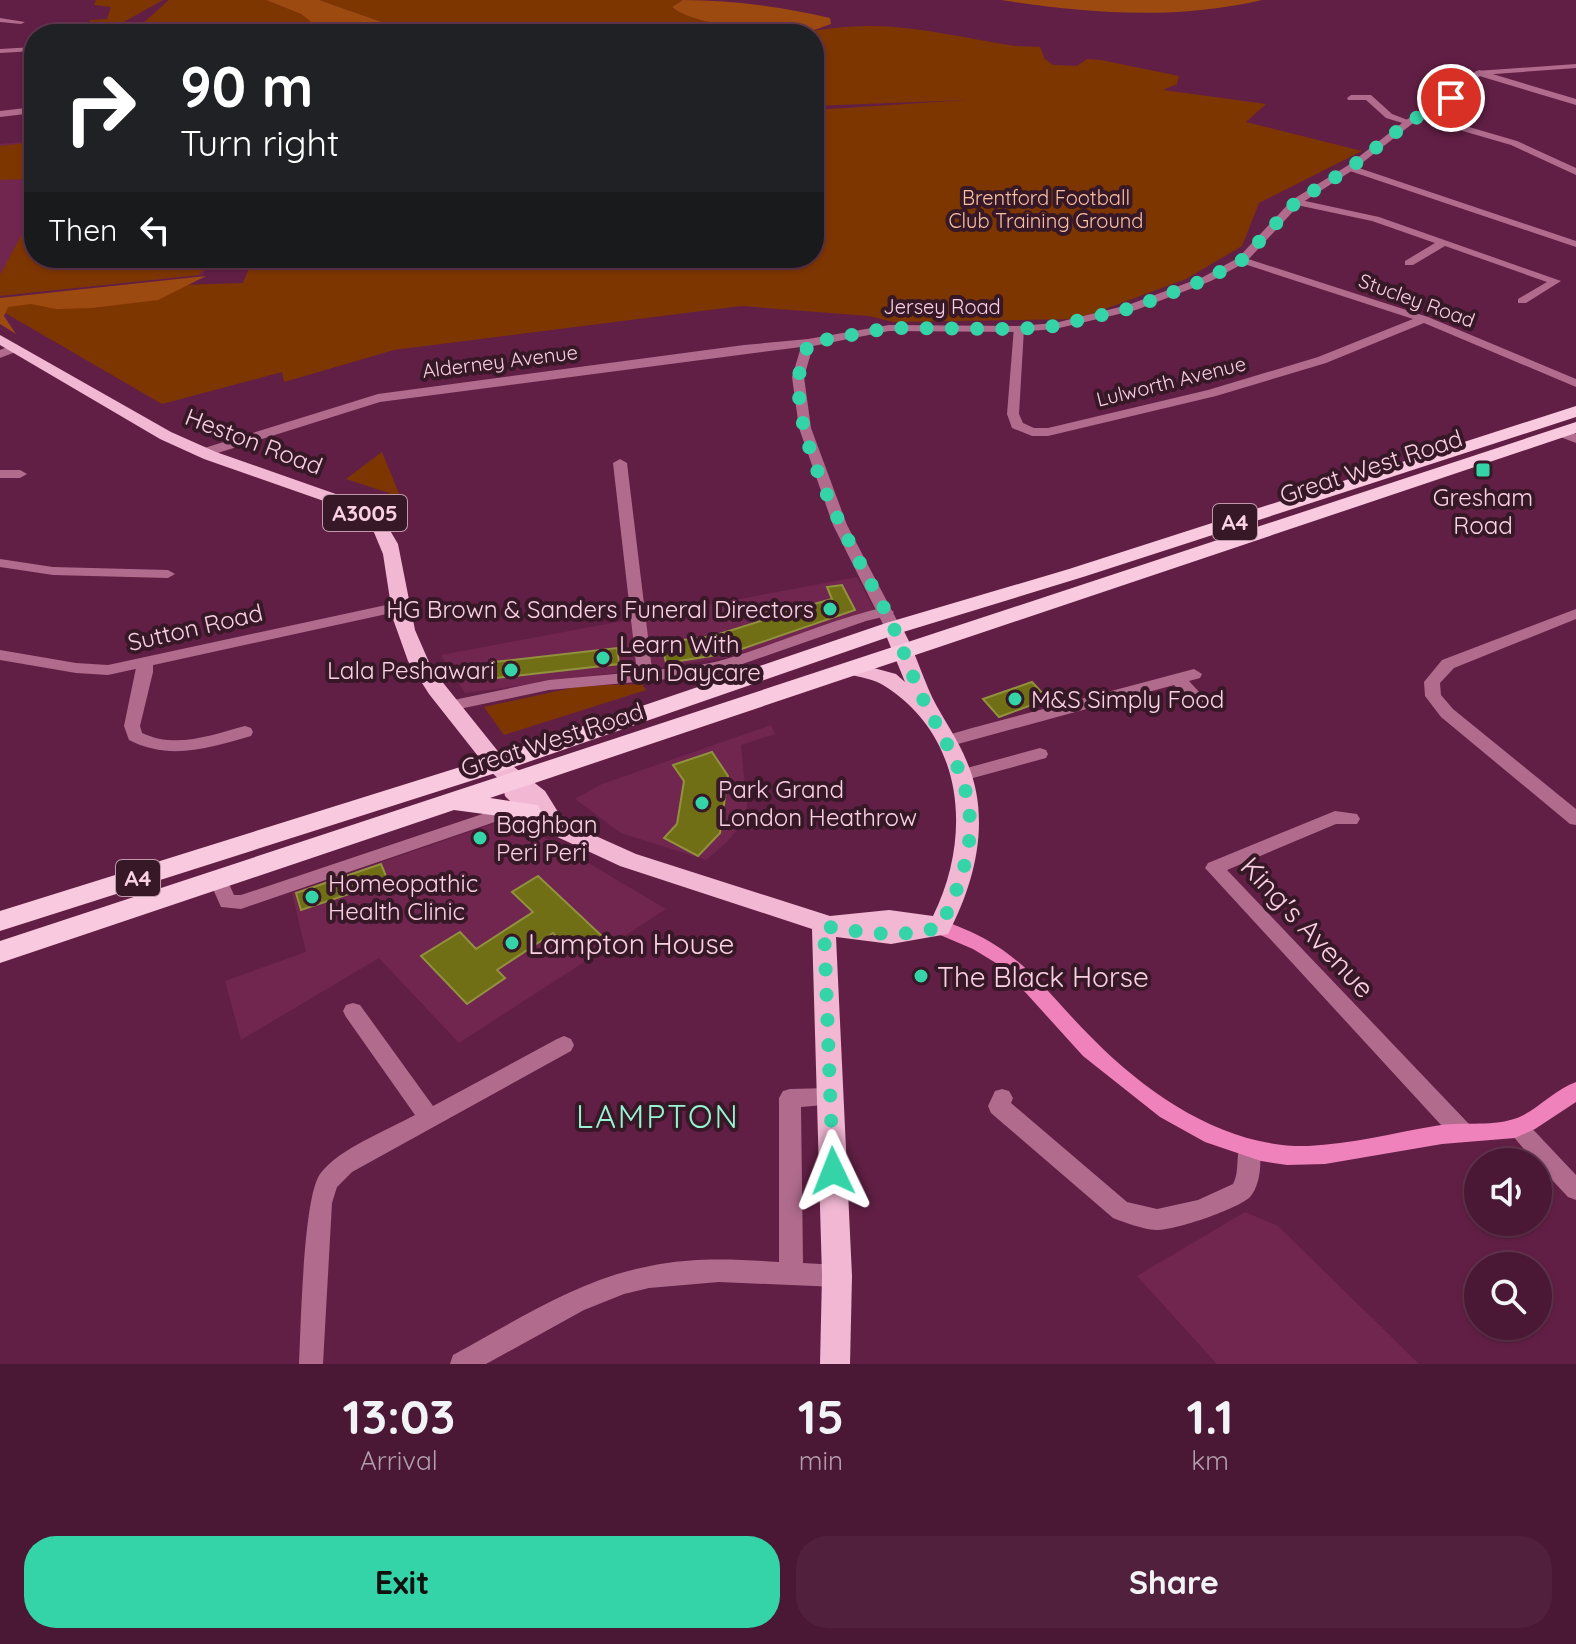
<!DOCTYPE html>
<html lang="en">
<head>
<meta charset="utf-8">
<style>
	:root { --surface:#4a1734; --page:#51203c; --text:#f1f3f6; --muted:#b29fac; --line:#61364f; --accent:#34d4a8 }
	body { margin:0; font-family:Quicksand,sans-serif; background:var(--page); color:var(--text); height:100vh; display:flex; flex-direction:column; font-size:30px; white-space:nowrap }
	* { box-sizing:border-box; margin:0 }
	p { font-size:26px; color:var(--muted) }
	.icon { flex:none; width:44px; height:44px; fill:none; stroke:currentColor; stroke-width:2; stroke-linecap:round; stroke-linejoin:round }
	.map { position:relative; height:1364px; overflow:hidden }
	.panel { display:flex; flex-direction:column; background:var(--surface); flex:1 }
	.panel>* { flex:none }
	.top-card { position:absolute; left:24px; top:24px; width:800px; height:244px; border-radius:32px; box-shadow:0 2px 6px #0004,0 0 0 2px var(--line); background:#202124; color:#fff; overflow:hidden }
	.buttons { position:absolute; left:1464px; top:1148px; display:grid; gap:16px }
	.buttons a { display:grid; place-items:center; width:88px; height:88px; border-radius:50%; background:var(--surface); box-shadow:0 2px 6px #0004,0 0 0 2px var(--line); font-size:40px }
	.pin { position:absolute; display:grid; place-items:center; width:68px; height:68px; color:#fff; margin:-34px; border:4px solid #fff; border-radius:50%; box-shadow:0 2px 8px #0007 }
	.me { position:absolute; width:88px; margin:-44px; rotate:358deg; stroke-linejoin:round; filter:drop-shadow(0 0 6px #0008) }
	.turn { display:flex; align-items:center; gap:28px; height:168px; padding:0 24px; font-size:36px }
	.turn .icon { width:104px; height:104px; stroke-width:2.5 }
	.turn b { display:block; font-size:56px; line-height:68px }
	.then { display:flex; align-items:center; height:76px; padding:0 24px; background:#0003; gap:16px; font-size:30px }
	.eta { display:flex; justify-content:space-evenly; align-items:center; height:136px; text-align:center }
	.eta b { font-size:48px; font-weight:700; line-height:56px }
	.button { display:flex; gap:16px; margin-top:auto; padding:16px 24px }
	.button a { flex:1; height:92px; border-radius:32px; background:var(--accent); color:#111; font-size:32px; font-weight:700; line-height:92px; text-align:center }
	.button a+a { background:var(--page); color:var(--text) }
	.map>svg:first-child { display:block }
	.built { fill:#712650 }
	.green { fill:#7e3600 }
	.forest { fill:#9d4a10 }
	.building { fill:#706f15; stroke:#92923e; stroke-width:2 }
	.lines { fill:none; stroke-linecap:round; stroke-linejoin:round }
	.minor { fill:#b06b8d; fill-rule:evenodd }
	.tertiary { fill:#b06b8d; fill-rule:evenodd }
	.secondary { fill:#f082bb; fill-rule:evenodd }
	.primary { fill:#f1b7d3; fill-rule:evenodd }
	.trunk { fill:#f8c9df; fill-rule:evenodd }
	.route { stroke:#34d4a8; stroke-width:14; stroke-dasharray:0 25.2 }
	.poi-dot { fill:#34d4a8; stroke:#361827; stroke-width:3 }
	.labels { text-anchor:middle; dominant-baseline:central; stroke-width:8; stroke-linejoin:round; paint-order:stroke }
	.far-park-label { font-size:20px; fill:#fac1a4; stroke:#361827 }
	.far-street-label { font-size:20px; fill:#fad0e3; stroke:#361827 }
	.shield { fill:#361827; stroke:#bf99ab; stroke-width:2 }
	.shield-label { font-size:22px; font-weight:bold; fill:#fad0e3 }
	.street-label { font-size:24px; fill:#fad0e3; stroke:#361827 }
	.poi-label { font-size:24px; fill:#fad0e3; stroke:#361827; text-anchor:start }
	.near-street-label { font-size:28px; fill:#fad0e3; stroke:#361827 }
	.near-poi-label { font-size:28px; fill:#fad0e3; stroke:#361827; text-anchor:start }
	.near-neighbourhood-label { font-size:32px; letter-spacing:2px; fill:#98f4d3; stroke:#361827 }
</style>
</head>
<body>
<div class="map">
<svg width="1576" height="1364" viewBox="0 0 1576 1364">
	<rect width="100%" height="100%" fill="#621f45"/>
	<g class="built">
		<path d="M34 141V258L214 260 202 275 0 295V144Z"/>
		<path d="M857 577 875 611 726 658 465 693 441 655Z"/>
		<path d="M771 725 775 734 741 745 748 816 727 842 706 860 621 833 575 799 602 784Z"/>
		<path d="M504 820 524 825 666 909 459 1043 379 958 241 1040 225 981 306 952 292 893Z"/>
		<path d="M1245 1212 1278 1226 1419 1364H1217L1137 1276Z"/>
	</g>
	<g class="green">
		<path d="M96 0H163L122 23 121 30 125 32 108 33 111 24 89 25 90 20 107 19 111 7 94 5Z"/>
		<path d="M169 0H266L301 14 316 25 357 34H131Z"/>
		<path d="M319 0H683L672 7C690 25 783 34 809 31 828 29 849 26 869 26 918 26 968 39 1015 46L1040 47 1045 59 1053 65 1077 66 1087 59 1101 60 1179 76 1177 84 1163 90 1266 104 1246 122 1362 151 1259 203 1242 246 1186 279 1078 319 893 322 869 316 741 306 394 350 284 382 282 372 162 404 0 310V304L180 285 243 283 253 258H814V110L966 100 814 106V34H416Z"/>
		<path d="M34 142 25 179 0 180V146Z"/>
		<path d="M34 212V258H212L199 275 0 296V275Z"/>
		<path d="M382 452 406 511 389 493 346 479Z"/>
		<path d="M642 684 646 690 504 735 484 707 581 686Z"/>
	</g>
	<g class="forest">
		<path d="M266 0H319L416 34H357L315 25 301 14Z"/>
		<path d="M683 0C732 0 782 7 830 18L831 24C824 26 815 31 807 31 779 33 692 26 672 7Z"/>
		<path d="M1001 0H1262C1177 20 1087 14 1001 0Z"/>
		<path d="M206 276 158 300 92 308 56 309 31 304 8 307 4 316 16 334 0 324V298Z"/>
	</g>
	<g class="building">
		<path d="M842 585 855 610 730 653 666 663 663 649 668 648 667 642 713 636 761 621 758 614 777 611 778 614 832 599 827 587Z"/>
		<path d="M617 648 619 664 496 678 494 662Z"/>
		<path d="M1032 682 1048 699 999 717 983 699Z"/>
		<path d="M712 752 728 776 720 833 698 856 664 838 677 824 684 781 673 765Z"/>
		<path d="M381 864 388 881 301 910 296 893Z"/>
		<path d="M538 876 602 936 575 954 553 933 497 970 505 978 467 1004 421 956 460 932 476 949 533 912 512 892Z"/>
	</g>
	<g class="lines">
		<g class="minor">
			<path d="M0 18 25 22 21 24 0 22Z"/>
			<path d="M34 47V51L0 53V49Z"/>
			<path d="M1479 70 1576 99V105L1476 75 1475 73Z"/>
			<path d="M1351 95H1371L1392 114 1413 122 1409 125 1386 118 1366 100H1348L1347 98Z"/>
			<path d="M34 107V113L0 117V111Z"/>
			<path d="M1421 113 1517 141 1576 168V175L1511 145 1418 118 1417 116Z"/>
			<path d="M1350 165 1576 241V247L1347 170 1345 168Z"/>
			<path d="M1296 199 1379 217 1561 281 1526 303H1518V299L1547 282 1445 246 1413 265H1405V261L1435 243 1372 221 1292 204V200Z"/>
			<path d="M1242 257 1428 317 1576 379V387L1424 323 1326 363 1216 396 1048 436H1032L1012 428 1007 414 1014 327 1024 329 1019 414 1023 423 1034 428H1048L1208 390 1318 357 1413 319 1238 262V258Z"/>
			<path d="M14 344 18 345V351L0 358V350Z"/>
			<path d="M1560 428 1576 434V443L1555 435 1554 432Z"/>
			<path d="M620 459 627 463 652 670C677 668 702 666 726 659 780 643 831 619 886 607L894 612 891 615 866 621 728 669 690 677 549 690 450 711 444 710 442 706 444 702 549 680 637 672 613 463Z"/>
			<path d="M0 470H20L27 474 20 478H0Z"/>
			<path d="M0 559 53 567 168 570 175 574 168 578 53 575 0 567Z"/>
			<path d="M1576 609V619L1454 668 1440 683 1441 695 1453 709 1576 809V825L1570 824 1441 717 1425 696 1424 682 1442 660Z"/>
			<path d="M145 658 153 663V672L140 726 142 733C176 749 211 735 245 726L251 728 253 732 251 736C209 748 170 761 129 740L124 726 137 663Z"/>
			<path d="M1194 669 1202 674 1200 678 1189 681 1210 704 1208 708H1196L1174 685 947 747 939 741 941 737 972 728Z"/>
			<path d="M1040 748 1046 750 1048 754 1046 758 962 781 956 779 953 775 956 771Z"/>
			<path d="M512 804 518 806 521 810 518 814 241 909 221 907 209 880 211 875 218 873 225 875 234 895H241Z"/>
			<path d="M1335 811 1357 814 1360 819 1357 824H1336L1227 870 1469 1124 1472 1131 1469 1138 1461 1141 1453 1138 1205 868 1208 863Z"/>
			<path d="M353 1003 360 1005 433 1106 557 1039 564 1036 571 1039 574 1045 571 1051 352 1172 337 1187 332 1203 323 1364H299C301 1327 303 1198 320 1174 338 1149 388 1130 415 1115L346 1017 343 1011 346 1005Z"/>
			<path d="M829 1088 836 1090 840 1097 836 1104 801 1107 803 1263 837 1265 845 1268 849 1276 845 1284 837 1287 719 1282 649 1288 624 1294 584 1310 486 1364H450L453 1355C516 1321 579 1279 650 1266 692 1257 736 1259 779 1262V1098L783 1091 790 1089Z"/>
			<path d="M1002 1089 1009 1091 1013 1098 1011 1103 1127 1202 1157 1209 1198 1200 1233 1184C1240 1172 1235 1156 1241 1143L1249 1140 1257 1143C1263 1157 1261 1185 1250 1197 1238 1209 1173 1231 1156 1230 1142 1229 1126 1223 1113 1218L991 1113 988 1106 995 1091Z"/>
		</g>
		<g class="tertiary">
			<path d="M1576 64V68L1481 75 1454 100 1412 124 1353 170 1300 204 1246 262 1211 281 1136 310 1055 329 1018 332 889 331 813 346 804 377 811 428 847 525 901 628 898 631 893 633 885 628 833 525 799 428 792 377 801 347 380 402 208 456 203 457 196 453 198 450 378 394 744 345 808 339 889 325 1018 326 1055 323 1128 305 1203 277 1238 258 1292 200 1347 166 1406 120 1448 96 1476 71Z"/>
			<path d="M400 602 405 604 408 607 405 610 108 675 76 673 0 660V650L76 663 108 665Z"/>
			<path d="M1518 1119 1526 1122 1576 1175V1200L1568 1197 1538 1165V1162H1535L1507 1129 1510 1122Z"/>
		</g>
		<path class="secondary" d="M940 920C1021 946 1039 986 1095 1041 1151 1097 1227 1148 1308 1146 1351 1144 1393 1133 1435 1126 1460 1121 1489 1127 1514 1119 1536 1112 1553 1090 1576 1082V1102L1535 1129 1515 1138 1442 1144 1325 1164 1287 1165 1261 1161 1205 1142 1160 1117 1083 1056 1026 993 996 963 973 949 933 932 930 927 933 922Z"/>
		<path class="primary" d="M0 335 171 432 216 452 350 499 385 522 398 544 415 630 432 669 505 760 545 791 563 820 569 824 636 854 830 916 889 910 933 916C973 835 964 735 883 685 874 679 859 677 848 674L845 669 855 663 896 674 905 682 883 628 893 622 900 624C913 646 921 673 932 697 943 719 958 739 967 762 991 818 976 881 948 934L891 944 836 937 852 1276 850 1364H820L822 1276 812 929 620 866 553 835 526 817 505 796 502 782 489 770 429 694 408 661 393 619 383 554 373 530 338 506 204 459 160 439 0 345Z"/>
		<g class="trunk">
			<path d="M1576 406V417L1083 577 900 633 505 770 0 931V911L489 758 886 623 1069 569Z"/>
			<path d="M1576 422V433L490 798 538 805 541 811 538 817 529 820 454 810 0 963V941Z"/>
		</g>
	</g>
	<g class="lines">
		<path class="route" d="M833 1171 824 926C864 933 900 939 940 927 955 898 971 857 970 823 969 778 946 743 926 705 910 674 901 640 885 610 853 549 794 448 799 378 799 367 806 355 808 343L889 328 1018 329 1055 326 1132 308 1207 279 1242 260 1296 202 1350 168 1409 122 1451 98"/>
	</g>
	<g class="poi-dot">
		<rect x="1475" y="462" width="16" height="16" rx="4"/>
		<circle cx="830" cy="609" r="8"/>
		<circle cx="603" cy="658" r="8"/>
		<circle cx="511" cy="670" r="8"/>
		<circle cx="1015" cy="699" r="8"/>
		<circle cx="702" cy="803" r="8"/>
		<circle cx="480" cy="838" r="8"/>
		<circle cx="312" cy="897" r="8"/>
		<circle cx="512" cy="943" r="8"/>
		<circle cx="921" cy="976" r="8"/>
	</g>
	<g class="labels">
		<g class="far-park-label">
			<text x="1046" y="197">Brentford Football<tspan x="1046" dy="23">Club Training Ground</tspan></text>
		</g>
		<g class="far-street-label">
			<text transform="translate(1417 300) rotate(20)">Stucley Road</text>
			<text x="942" y="306">Jersey Road</text>
			<text transform="translate(500 361) rotate(-7)">Alderney Avenue</text>
			<text transform="translate(1171 381) rotate(-14)">Lulworth Avenue</text>
		</g>
		<g class="shield">
			<rect x="323" y="495" width="84" height="36" rx="6"/>
			<rect x="1213" y="504" width="44" height="36" rx="6"/>
			<rect x="116" y="860" width="44" height="36" rx="6"/>
		</g>
		<g class="shield-label">
			<text x="365" y="513">A3005</text>
			<text x="1235" y="522">A4</text>
			<text x="138" y="878">A4</text>
		</g>
		<g class="street-label">
			<text transform="translate(254 441) rotate(21)">Heston Road</text>
			<text transform="translate(1371 466) rotate(-18)">Great West Road</text>
			<text transform="translate(195 627) rotate(-13)">Sutton Road</text>
			<text transform="translate(552 739) rotate(-18)">Great West Road</text>
		</g>
		<g class="poi-label">
			<text x="1483" y="497" text-anchor="middle">Gresham<tspan x="1483" dy="28">Road</tspan></text>
			<text x="814" y="609" text-anchor="end">HG Brown &amp; Sanders Funeral Directors</text>
			<text x="619" y="644">Learn With<tspan x="619" dy="28">Fun Daycare</tspan></text>
			<text x="495" y="670" text-anchor="end">Lala Peshawari</text>
			<text x="1031" y="699">M&amp;S Simply Food</text>
			<text x="718" y="789">Park Grand<tspan x="718" dy="28">London Heathrow</tspan></text>
			<text x="496" y="824">Baghban<tspan x="496" dy="28">Peri Peri</tspan></text>
			<text x="328" y="883">Homeopathic<tspan x="328" dy="28">Health Clinic</tspan></text>
		</g>
		<g class="near-street-label">
			<text transform="translate(1308 927) rotate(47)">King's Avenue</text>
		</g>
		<g class="near-poi-label">
			<text x="528" y="943">Lampton House</text>
			<text x="937" y="976">The Black Horse</text>
		</g>
		<g class="near-neighbourhood-label">
			<text x="658" y="1116">LAMPTON</text>
		</g>
	</g>
</svg>
<div class="buttons">
<a><svg class="icon" aria-label="sound" viewBox="0 0 24 24"><path d="M4 9h4l5-4v14l-5-4H4zM17 9q2 3 0 6"/></svg></a>
<a><svg class="icon" aria-label="search" viewBox="0 0 24 24"><circle cx="10" cy="10" r="6"/><path d="M15 15l6 6"/></svg></a>
</div>
<div class="pin" style="left:1451px;top:98px;background:#d93025"><svg class="icon" aria-label="arrive" viewBox="0 0 24 24"><path d="M6 21V4h12l-3 4 3 4H6"/></svg></div>
<svg class="me" style="left:833px;top:1171px" viewBox="-20 -20 40 40"><path d="M0-17L14 15 0 8-14 15z" fill="#34d4a8" stroke="#fff" stroke-width="4"/></svg>
<div class="top-card">
<div class="turn"><svg class="icon" aria-label="right" viewBox="0 0 24 24"><path d="M7 20v-9h11M14 6l5 5-5 5"/></svg><div><b>90 m</b>Turn right</div></div>
<div class="then">Then<svg class="icon" aria-label="left" viewBox="0 0 24 24"><path d="M17 20v-9H6M10 6l-5 5 5 5"/></svg></div>
</div>
</div>
<section class="panel">
<div class="eta">
<div><b>13:03</b><p>Arrival</p></div>
<div><b>15</b><p>min</p></div>
<div><b>1.1</b><p>km</p></div>
</div>
<div class="button"><a>Exit</a><a>Share</a></div>
</section>
</body>
</html>
